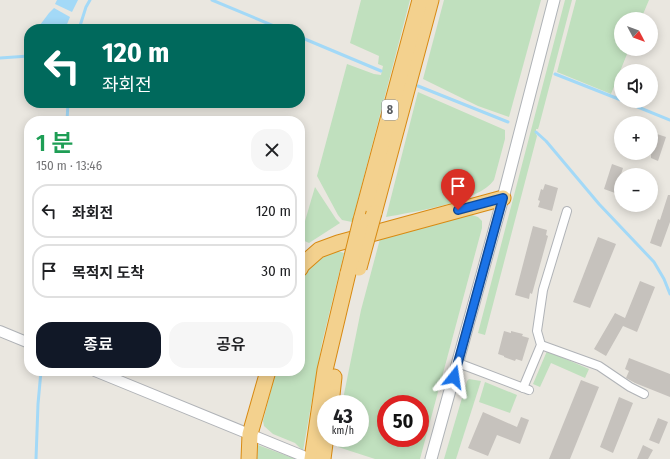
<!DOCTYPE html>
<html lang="ko">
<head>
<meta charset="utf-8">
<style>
	:root { --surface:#fff; --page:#f6f6f6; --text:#202124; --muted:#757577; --line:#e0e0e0; --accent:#111827 }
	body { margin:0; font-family:"Fira Sans Condensed","Noto Sans KR",sans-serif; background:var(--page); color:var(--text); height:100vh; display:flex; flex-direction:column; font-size:15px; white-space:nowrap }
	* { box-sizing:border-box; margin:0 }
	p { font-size:13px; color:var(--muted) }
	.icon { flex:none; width:22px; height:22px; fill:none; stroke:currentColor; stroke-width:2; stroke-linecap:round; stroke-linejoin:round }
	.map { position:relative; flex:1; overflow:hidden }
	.panel { position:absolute; left:24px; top:116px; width:281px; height:260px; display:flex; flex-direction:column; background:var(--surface); border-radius:16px; box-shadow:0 2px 10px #0003 }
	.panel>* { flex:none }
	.top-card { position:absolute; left:24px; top:24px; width:281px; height:84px; border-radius:16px; box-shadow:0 2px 10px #0003; background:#00695c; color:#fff; overflow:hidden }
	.needle { width:26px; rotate:131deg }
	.buttons { position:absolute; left:614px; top:12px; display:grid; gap:8px }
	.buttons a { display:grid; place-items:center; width:44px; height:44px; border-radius:50%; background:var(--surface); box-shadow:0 2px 10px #0003; font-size:20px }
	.speed { position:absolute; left:317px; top:395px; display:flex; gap:8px; font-size:20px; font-weight:700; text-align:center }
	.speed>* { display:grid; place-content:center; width:52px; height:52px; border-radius:50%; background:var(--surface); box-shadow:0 2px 10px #0003; line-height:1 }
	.speed small { font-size:10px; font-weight:400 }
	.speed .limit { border:6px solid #d22; background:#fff; color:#111 }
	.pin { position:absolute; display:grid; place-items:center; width:34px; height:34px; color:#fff; margin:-41px -17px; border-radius:50% 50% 50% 0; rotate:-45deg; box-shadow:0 0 4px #0007 }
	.pin .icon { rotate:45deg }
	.me { position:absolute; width:44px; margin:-22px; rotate:15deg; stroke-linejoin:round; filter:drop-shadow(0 0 3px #0008) }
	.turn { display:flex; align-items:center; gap:14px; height:84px; padding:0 12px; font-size:18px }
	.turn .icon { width:52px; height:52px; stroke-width:2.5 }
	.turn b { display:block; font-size:28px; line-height:34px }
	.round { display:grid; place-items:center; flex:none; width:42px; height:42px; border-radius:16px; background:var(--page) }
	.head { display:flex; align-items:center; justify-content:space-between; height:68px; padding:0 12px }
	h1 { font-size:24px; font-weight:600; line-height:30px; color:#1e9e55 }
	.cta { display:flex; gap:8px; margin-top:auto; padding:8px 12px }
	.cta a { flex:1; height:46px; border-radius:16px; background:var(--accent); color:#fff; font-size:16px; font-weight:600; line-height:46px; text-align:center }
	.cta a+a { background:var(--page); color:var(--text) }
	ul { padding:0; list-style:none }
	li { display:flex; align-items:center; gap:12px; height:54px; margin:0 8px 6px; padding:0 4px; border:2px solid var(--line); border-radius:16px }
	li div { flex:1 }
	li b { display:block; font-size:15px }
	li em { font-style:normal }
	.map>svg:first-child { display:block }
	.green { fill:#c0e0be; fill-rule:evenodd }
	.water { fill:#a3d9f7 }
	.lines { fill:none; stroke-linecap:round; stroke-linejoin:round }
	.stream { stroke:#a3d9f7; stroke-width:3 }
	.building { fill:#c6c2bd }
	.minor-casing { stroke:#b0b3b7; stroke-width:10 }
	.tertiary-casing { stroke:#b0b3b7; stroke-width:12 }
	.secondary-casing { stroke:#afb3b7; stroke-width:13 }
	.motorway-casing { stroke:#d88a12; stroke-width:17 }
	.minor { stroke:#fff; stroke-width:8 }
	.tertiary { stroke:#fff; stroke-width:10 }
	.secondary { stroke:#fff; stroke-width:11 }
	.motorway { stroke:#f3d18e; stroke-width:15 }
	.motorway-bridge-casing { stroke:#d88a12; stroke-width:17; stroke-linecap:butt }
	.motorway-bridge { stroke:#f3d18e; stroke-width:15 }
	.route-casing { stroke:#114b97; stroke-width:10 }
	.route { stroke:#1a73e8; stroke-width:7 }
	.labels { text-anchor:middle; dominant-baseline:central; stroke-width:4; stroke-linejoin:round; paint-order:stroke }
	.shield { fill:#fff; stroke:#8a8d90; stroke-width:1 }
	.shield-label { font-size:12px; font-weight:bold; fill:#585c60 }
</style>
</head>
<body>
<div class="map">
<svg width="670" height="459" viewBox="0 0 670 459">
	<rect width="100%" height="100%" fill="#eae7e0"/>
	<g class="green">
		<path d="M361 0H410L352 222 342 220 338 215 317 176 347 64 374 74 381 75 383 66 378 64 379 56 350 43Z"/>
		<path d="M444 0H541L509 117 478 106 423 79Z"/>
		<path d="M565 0H572L539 126 538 129H536V134L537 136 485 335 478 333Z"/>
		<path d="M576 0H649L641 19H621V49H629L611 94 557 72Z"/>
		<path d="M418 92 505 130V139L494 180C479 202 413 212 386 217Z"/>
		<path d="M315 187 336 219 340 223 309 243 300 239V238Z"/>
		<path d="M469 214 478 217 482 221V228L420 459H375L338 447 339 438H360V404H342L361 310 380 239ZM386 404H420V438H386Z"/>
		<path d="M335 250 344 253 322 343 303 451 295 443 273 434 264 426 263 421 276 371H300L301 281 310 266 324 255Z"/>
		<path d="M547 351 589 369 585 378 551 363 540 387 533 384Z"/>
		<path d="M469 379 481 381 456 459H444L467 381Z"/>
		<path d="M485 382 517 395 510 413 479 402Z"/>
		<path d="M258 445 290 457 302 459H257Z"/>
	</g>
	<g class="water">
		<path d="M57 0H78L72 12 55 4Z"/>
		<path d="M54 8 70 17 65 29H37L49 13Z"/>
	</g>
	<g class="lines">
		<g class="stream">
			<path d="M212 0 281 29"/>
			<path d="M79 29 86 7 90 0"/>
			<path d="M300 37 381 71"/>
			<path d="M0 58 29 56"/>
			<path d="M555 74 621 100"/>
			<path d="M418 86 508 122"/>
			<path d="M623 101 670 120"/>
			<path d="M67 121 68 103"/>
			<path d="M536 132 546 141 599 204 654 262 664 279 670 294"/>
			<path d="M36 459 38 404 41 371"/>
		</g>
	</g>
	<g class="building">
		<path d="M654 133 666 137 658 161 651 158V141Z"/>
		<path d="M612 164 623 168 615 193 604 189Z"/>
		<path d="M545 184 558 188 552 211 538 207 540 201 538 200 541 189 543 190Z"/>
		<path d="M668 195H670V222L661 247 650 243 658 219 660 220Z"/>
		<path d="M533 226 547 230 546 235 548 236 532 294 530 293 529 299 515 295Z"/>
		<path d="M598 237 616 244 590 308 573 302Z"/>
		<path d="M640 281 655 287 637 332 623 326 606 356 594 349 615 313 625 318Z"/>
		<path d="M504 331 511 333V331L523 334 522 336 529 338 522 361 516 359 515 361 504 357V356L498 354Z"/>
		<path d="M629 358 670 374V397L635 383 626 378 629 371 625 369Z"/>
		<path d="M581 380 599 387 570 459H549Z"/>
		<path d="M619 397 633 403 613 453 600 447Z"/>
		<path d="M483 412 517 427 521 417 529 420 520 444 497 435 488 456 468 448Z"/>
		<path d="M658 418 668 422 659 444 649 440Z"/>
		<path d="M643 445 653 450 648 459H637Z"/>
	</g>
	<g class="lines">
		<defs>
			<g id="minor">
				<path d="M541 345 599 366 630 387 644 394"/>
				<path d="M458 363 529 390"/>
				<path d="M523 388 541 345 537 331 543 290 567 211"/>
			</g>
			<g id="tertiary">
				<path d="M0 331 29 343"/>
				<path d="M95 371 303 456"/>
			</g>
			<path id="secondary" d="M431 459 503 198 554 0"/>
			<g id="motorway">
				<path d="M374 213 431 0"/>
				<path d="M361 220 420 0"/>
				<path d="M300 269 302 265 319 250 338 243 503 198"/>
				<path d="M331 404 334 377"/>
				<path d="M249 459 250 434 268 371"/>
				<path d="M312 459 325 370 348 273"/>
				<path d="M323 459 326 436"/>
			</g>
		</defs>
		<use href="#minor" class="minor-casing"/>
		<use href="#tertiary" class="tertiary-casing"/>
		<use href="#secondary" class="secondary-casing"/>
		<use href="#motorway" class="motorway-casing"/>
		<use href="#minor" class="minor"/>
		<use href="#tertiary" class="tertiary"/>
		<use href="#secondary" class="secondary"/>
		<use href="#motorway" class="motorway"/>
		<defs>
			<g id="motorway-bridge">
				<path d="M359 268 374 213"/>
				<path d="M348 273 361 220"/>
			</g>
		</defs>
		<use href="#motorway-bridge" class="motorway-bridge-casing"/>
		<use href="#motorway-bridge" class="motorway-bridge"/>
	</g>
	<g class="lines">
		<defs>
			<path id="route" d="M454 377 503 198 458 210"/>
		</defs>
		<use href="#route" class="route-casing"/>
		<use href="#route" class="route"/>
	</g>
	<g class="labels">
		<rect class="shield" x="382" y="100" width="16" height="20" rx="3"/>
		<g class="shield-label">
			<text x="390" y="110">8</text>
		</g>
	</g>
</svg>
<div class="buttons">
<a><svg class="needle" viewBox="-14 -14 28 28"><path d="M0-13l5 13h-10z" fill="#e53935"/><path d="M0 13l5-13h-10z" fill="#757577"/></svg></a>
<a><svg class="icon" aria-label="sound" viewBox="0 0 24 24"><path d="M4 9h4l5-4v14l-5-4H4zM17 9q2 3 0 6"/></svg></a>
<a>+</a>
<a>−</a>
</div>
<div class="speed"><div>43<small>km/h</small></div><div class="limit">50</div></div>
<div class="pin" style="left:458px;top:210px;background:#d93025"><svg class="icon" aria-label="arrive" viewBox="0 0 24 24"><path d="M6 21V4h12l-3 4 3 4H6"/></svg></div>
<svg class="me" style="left:454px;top:377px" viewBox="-20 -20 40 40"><path d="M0-17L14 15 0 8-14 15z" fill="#1a73e8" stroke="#fff" stroke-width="4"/></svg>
<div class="top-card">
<div class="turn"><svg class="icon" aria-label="left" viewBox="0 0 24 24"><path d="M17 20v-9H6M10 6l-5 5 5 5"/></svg><div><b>120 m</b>좌회전</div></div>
</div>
<section class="panel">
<div class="head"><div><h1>1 분</h1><p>150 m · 13:46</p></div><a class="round"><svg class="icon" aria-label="close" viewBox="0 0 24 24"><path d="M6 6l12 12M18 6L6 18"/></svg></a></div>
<ul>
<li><svg class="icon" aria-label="left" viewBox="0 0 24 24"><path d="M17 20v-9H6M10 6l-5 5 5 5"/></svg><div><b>좌회전</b></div><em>120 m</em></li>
<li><svg class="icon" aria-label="arrive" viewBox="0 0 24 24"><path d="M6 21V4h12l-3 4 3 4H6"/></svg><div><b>목적지 도착</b></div><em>30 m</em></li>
</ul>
<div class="cta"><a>종료</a><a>공유</a></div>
</section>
</div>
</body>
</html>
